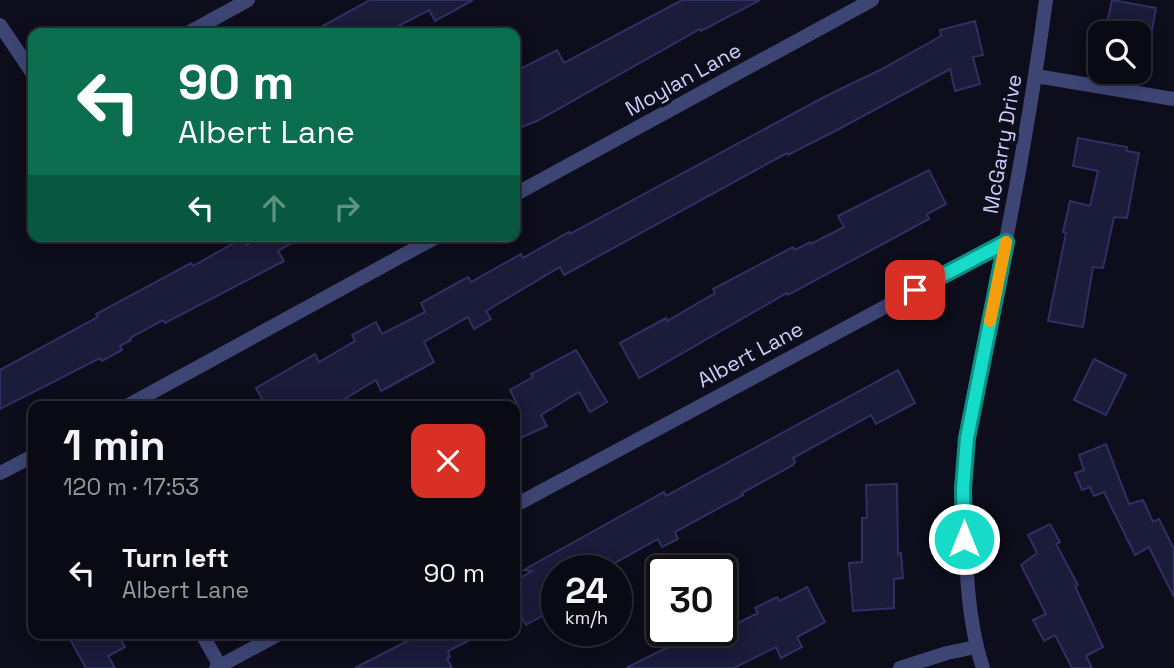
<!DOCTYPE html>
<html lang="en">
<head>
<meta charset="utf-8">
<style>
	:root { --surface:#0a0a14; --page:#181822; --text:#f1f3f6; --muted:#999aa0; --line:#2a2b34 }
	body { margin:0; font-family:"Space Grotesk",sans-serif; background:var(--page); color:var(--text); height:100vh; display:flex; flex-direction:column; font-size:26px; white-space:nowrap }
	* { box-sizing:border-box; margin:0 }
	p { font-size:23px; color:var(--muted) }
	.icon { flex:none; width:38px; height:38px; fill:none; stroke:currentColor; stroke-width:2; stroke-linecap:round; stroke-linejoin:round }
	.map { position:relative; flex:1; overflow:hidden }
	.drawer { position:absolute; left:28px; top:401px; width:492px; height:238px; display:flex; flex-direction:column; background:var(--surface); border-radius:14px; box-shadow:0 4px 18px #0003,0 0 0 2px var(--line) }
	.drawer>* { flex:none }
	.guide { position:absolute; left:28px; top:28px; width:492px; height:214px; border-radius:14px; box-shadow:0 4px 18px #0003,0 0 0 2px var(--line); background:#0b6e4f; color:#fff; overflow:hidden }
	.controls { position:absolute; left:1088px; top:21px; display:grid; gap:14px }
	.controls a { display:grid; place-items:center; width:63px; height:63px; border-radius:14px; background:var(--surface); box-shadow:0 4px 18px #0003,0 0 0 2px var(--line); font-size:35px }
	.speed { position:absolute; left:541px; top:555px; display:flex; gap:14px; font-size:35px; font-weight:700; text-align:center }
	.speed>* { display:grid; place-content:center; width:91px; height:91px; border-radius:50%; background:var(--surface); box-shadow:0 4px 18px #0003,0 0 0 2px var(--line); line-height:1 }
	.speed small { font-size:18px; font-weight:400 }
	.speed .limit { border:4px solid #111; border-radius:10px; background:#fff; color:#111 }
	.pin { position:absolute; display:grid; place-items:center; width:60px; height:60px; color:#fff; margin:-30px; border-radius:14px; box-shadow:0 4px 10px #0006 }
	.me { position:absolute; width:77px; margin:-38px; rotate:0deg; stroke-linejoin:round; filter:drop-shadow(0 0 5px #0008) }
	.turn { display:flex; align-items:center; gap:24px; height:147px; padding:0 35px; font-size:32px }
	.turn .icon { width:91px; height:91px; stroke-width:2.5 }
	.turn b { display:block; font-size:49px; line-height:60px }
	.lanes { display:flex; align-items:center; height:66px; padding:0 35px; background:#0003; justify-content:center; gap:35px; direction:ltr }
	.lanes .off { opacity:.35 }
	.round { display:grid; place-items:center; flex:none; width:74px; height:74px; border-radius:14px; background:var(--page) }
	.headline { display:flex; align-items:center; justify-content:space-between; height:119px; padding:0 35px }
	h1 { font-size:42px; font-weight:600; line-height:52px }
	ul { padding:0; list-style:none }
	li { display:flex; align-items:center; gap:21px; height:105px; padding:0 35px }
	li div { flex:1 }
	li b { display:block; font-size:26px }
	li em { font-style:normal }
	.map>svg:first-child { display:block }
	.building { fill:#1b1b3a; stroke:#302f63; stroke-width:2 }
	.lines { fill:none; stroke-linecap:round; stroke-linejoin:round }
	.minor { stroke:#3d4575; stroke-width:14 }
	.route-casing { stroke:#0f8e83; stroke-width:18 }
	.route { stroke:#17dbc9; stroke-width:12 }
	.slow { stroke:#f59e0b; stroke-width:12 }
	.labels { text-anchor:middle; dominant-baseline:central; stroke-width:7; stroke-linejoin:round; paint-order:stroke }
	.street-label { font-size:21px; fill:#cccffa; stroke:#0d0d1b }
</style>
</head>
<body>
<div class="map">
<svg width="1174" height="668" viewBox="0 0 1174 668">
	<rect width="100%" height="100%" fill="#0d0d1b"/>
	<g class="building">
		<path d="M370 0H473L435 21 429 10 385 33H310Z"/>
		<path d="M682 0H760L701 31 700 29 537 121 514 130V72L557 50 564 63Z"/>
		<path d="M1112 0 1156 8 1151 36 1139 33H1105Z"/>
		<path d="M975 21 983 55 973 57 980 84 955 91 950 69 839 129 788 155 787 153 564 275 560 267 486 311 491 319 474 329 468 317 424 342 434 362 381 391 376 380 333 406H266L256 388 315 354 319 362 355 341 352 335 376 322 382 334 425 312 421 303 459 282 468 277 471 282 521 254 523 258 569 232 570 234 826 96 880 70 941 36 940 30Z"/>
		<path d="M1078 138 1127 147 1126 151 1139 153 1127 218 1114 217 1103 268 1093 267 1083 327 1048 321 1066 233 1063 232 1070 201 1090 206 1098 171 1073 166Z"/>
		<path d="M929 170 946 204 927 214 929 219 788 295 787 293 639 378 620 343 666 318 667 321 715 293 713 289 793 247 795 250 810 242 811 244 844 227 838 216Z"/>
		<path d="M264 236H304L278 251 284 261 165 323 163 320 130 338 131 340 120 346 122 350 102 361 100 358 0 409V370L98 317 96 314 191 263 193 266 243 238 247 245Z"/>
		<path d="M576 350 607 402 590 412 579 392 541 415 547 426 514 441 516 402 510 390 533 377 531 374Z"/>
		<path d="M1094 359 1126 375 1106 415 1074 400Z"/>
		<path d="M898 370 915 403 876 424 871 415 793 458 795 462 793 465 742 493 743 495 675 532 678 539 662 547 658 539 602 570H556V608L526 625 514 605V582L532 571 524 570 529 567 664 492 666 496Z"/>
		<path d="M1106 444 1129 504 1143 500 1153 522 1159 519 1174 549V597L1149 547 1135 555 1104 492 1094 496 1090 487 1082 490 1075 473 1084 470 1079 455Z"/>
		<path d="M897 484 898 554 901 553 903 578 894 579V608L853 611 849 563 862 562V518H867L866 485Z"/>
		<path d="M1050 524 1060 542 1056 544 1078 585 1075 586 1103 647 1086 656 1092 668H1072L1055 635 1044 641 1033 620 1046 614 1021 565 1037 553 1028 535Z"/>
		<path d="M807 587 825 622 797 637 802 647 781 658 776 647 734 668H626L684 639 686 643 712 630H724L758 613 755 608 777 597 780 601Z"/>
		<path d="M67 634H118L125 647 108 656 115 668H86Z"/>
		<path d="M421 634H482L448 651 450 657 447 658 452 668H355Z"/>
	</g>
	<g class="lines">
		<g class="minor">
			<path d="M0 25 33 74"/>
			<path d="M188 33 248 0"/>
			<path d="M1036 76 1174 99"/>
			<path d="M514 195 872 0"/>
			<path d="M127 406 438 236"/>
			<path d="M0 473 33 456"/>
			<path d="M514 506 1006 242"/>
			<path d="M202 634 220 666"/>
			<path d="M216 668 279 634"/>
			<path d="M900 668 947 653 976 647"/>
			<path d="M983 668C973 638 969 606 967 575 963 529 961 483 968 437 977 373 993 309 1005 245 1021 164 1035 82 1046 0"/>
		</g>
	</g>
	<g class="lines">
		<defs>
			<path id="route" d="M915 290 1006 242 967 438 963 488 964 539"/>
		</defs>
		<use href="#route" class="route-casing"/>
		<use href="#route" class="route"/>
		<path class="slow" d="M990 321 1006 242"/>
	</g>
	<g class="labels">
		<g class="street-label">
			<text transform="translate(683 79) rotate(-29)">Moylan Lane</text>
			<text transform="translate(1002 144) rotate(-80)">McGarry Drive</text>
			<text transform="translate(750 354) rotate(-28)">Albert Lane</text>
		</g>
	</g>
</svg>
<div class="controls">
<a><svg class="icon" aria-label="search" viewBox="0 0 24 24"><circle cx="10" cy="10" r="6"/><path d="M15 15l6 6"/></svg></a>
</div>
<div class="speed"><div>24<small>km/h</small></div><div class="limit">30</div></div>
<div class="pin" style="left:915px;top:290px;background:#d93025"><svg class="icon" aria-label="arrive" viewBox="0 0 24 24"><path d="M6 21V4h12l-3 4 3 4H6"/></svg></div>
<svg class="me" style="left:964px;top:539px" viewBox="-20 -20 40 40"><circle r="17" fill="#17dbc9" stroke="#fff" stroke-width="3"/><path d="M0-11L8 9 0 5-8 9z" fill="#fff"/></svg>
<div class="guide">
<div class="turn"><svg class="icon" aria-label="left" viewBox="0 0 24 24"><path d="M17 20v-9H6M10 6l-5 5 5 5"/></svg><div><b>90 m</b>Albert Lane</div></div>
<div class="lanes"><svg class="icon" aria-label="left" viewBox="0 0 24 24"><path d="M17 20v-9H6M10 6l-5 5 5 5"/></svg><svg class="icon off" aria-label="ahead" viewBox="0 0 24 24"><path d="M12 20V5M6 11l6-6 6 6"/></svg><svg class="icon off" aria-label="right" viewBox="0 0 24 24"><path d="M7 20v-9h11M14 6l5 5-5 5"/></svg></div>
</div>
<section class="drawer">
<div class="headline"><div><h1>1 min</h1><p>120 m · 17:53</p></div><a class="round" style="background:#d93025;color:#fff"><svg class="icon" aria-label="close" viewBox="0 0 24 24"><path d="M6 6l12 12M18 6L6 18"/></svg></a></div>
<ul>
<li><svg class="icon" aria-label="left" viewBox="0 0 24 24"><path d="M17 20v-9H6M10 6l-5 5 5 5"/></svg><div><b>Turn left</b><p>Albert Lane</p></div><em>90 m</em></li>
</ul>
</section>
</div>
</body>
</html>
